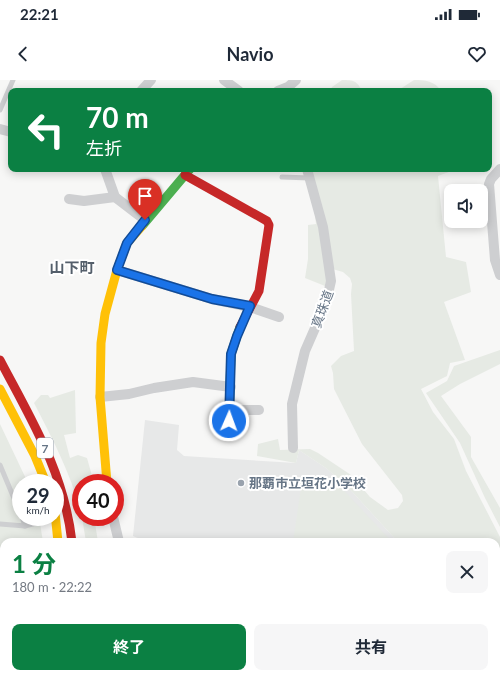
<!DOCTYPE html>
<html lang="ja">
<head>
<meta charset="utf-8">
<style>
	:root { --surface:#fff; --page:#f6f6f7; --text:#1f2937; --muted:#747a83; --accent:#0b8043 }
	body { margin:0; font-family:Lato,"Noto Sans JP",sans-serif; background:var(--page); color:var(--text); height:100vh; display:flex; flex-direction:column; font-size:15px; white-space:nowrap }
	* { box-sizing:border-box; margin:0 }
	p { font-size:13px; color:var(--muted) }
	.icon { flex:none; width:22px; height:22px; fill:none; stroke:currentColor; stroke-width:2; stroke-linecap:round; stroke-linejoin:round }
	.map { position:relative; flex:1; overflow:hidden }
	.drawer { position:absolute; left:0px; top:458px; width:500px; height:140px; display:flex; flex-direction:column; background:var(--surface); border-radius:12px 12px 0 0; box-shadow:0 2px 10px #0003 }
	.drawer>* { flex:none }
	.banner { position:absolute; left:8px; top:8px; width:484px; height:84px; border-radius:8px; box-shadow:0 2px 10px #0003; background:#0b8043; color:#fff; overflow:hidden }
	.controls { position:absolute; left:444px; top:104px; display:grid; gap:8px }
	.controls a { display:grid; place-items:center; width:44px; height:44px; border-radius:8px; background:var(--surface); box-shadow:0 2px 10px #0003; font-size:20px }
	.speed { position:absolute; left:12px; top:394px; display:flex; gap:8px; font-size:20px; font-weight:700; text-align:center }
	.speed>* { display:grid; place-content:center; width:52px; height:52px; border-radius:50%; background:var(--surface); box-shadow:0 2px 10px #0003; line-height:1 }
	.speed small { font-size:10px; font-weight:400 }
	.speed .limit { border:6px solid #d22; background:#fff; color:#111 }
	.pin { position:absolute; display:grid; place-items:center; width:34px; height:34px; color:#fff; margin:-41px -17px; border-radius:50% 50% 50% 0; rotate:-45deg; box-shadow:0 0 4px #0007 }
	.pin .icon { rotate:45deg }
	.me { position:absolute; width:44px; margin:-22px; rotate:2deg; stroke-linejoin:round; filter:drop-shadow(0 0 3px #0008) }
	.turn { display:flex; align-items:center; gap:14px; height:84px; padding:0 12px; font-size:18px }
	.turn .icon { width:52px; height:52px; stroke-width:2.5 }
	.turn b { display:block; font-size:28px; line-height:34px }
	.round { display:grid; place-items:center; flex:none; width:42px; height:42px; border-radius:8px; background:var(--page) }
	.overview { display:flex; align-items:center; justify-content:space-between; height:68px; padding:0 12px }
	h1 { font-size:24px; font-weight:700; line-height:30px; color:var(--accent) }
	.button { display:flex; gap:8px; margin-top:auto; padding:8px 12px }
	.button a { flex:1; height:46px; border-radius:8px; background:var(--accent); color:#fff; font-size:16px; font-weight:700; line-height:46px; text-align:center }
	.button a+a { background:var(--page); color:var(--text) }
	.status { display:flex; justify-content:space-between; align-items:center; height:28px; padding:0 20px; background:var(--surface); direction:ltr }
	.status svg { height:11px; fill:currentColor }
	header { display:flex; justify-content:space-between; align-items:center; height:52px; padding:0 12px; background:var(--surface); font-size:18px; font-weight:700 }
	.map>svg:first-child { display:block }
	.built { fill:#e7e8e8 }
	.green { fill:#e6eae4 }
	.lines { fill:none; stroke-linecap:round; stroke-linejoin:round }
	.lane { stroke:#cecfd1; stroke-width:5 }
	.street { stroke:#cecfd1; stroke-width:10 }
	.fast { stroke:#4caf50; stroke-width:9 }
	.slow { stroke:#ffc107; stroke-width:9 }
	.jam { stroke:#c62828; stroke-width:9 }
	.route-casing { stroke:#114b97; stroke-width:10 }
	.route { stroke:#1a73e8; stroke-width:7 }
	.poi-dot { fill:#99a2ad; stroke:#fff; stroke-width:1.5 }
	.labels { text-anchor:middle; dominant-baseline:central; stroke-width:4; stroke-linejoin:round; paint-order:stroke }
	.shield { fill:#fff; stroke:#949eaa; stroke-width:1 }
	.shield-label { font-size:12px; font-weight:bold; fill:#667586 }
	.street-label { font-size:13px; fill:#667586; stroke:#fff }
	.poi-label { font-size:13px; font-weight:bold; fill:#667586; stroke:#fff; text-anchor:start }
	.quarter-label { font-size:15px; font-weight:bold; fill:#545f6b; stroke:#fff }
</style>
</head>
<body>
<div class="status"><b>22:21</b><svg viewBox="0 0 49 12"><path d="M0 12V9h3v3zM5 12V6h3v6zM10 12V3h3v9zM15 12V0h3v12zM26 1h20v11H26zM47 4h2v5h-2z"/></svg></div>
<header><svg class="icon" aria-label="back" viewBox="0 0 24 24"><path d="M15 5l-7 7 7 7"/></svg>Navio<svg class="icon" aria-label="heart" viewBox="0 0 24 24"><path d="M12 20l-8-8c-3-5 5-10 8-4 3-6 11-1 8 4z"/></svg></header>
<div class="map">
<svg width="500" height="598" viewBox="0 0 500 598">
	<rect width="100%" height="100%" fill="#f7f7f6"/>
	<path class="built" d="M145 340 179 345 177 370 184 376 296 383 299 370 326 388 347 406 398 462H147L133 456Z"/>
	<g class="green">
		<path d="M342 0C354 0 357 1 362 11H330L332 7Z"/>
		<path d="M414 0C425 0 435 1 441 11H397Z"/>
		<path d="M313 89H457L438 96 446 177 466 182 471 212 444 222 465 280 450 283 447 296 421 309 433 332 454 359 466 391 500 457V598H485L480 594H496V462H398L347 406 326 388 299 370 296 383 257 376 258 364 278 359 280 370 310 369 318 373 351 395 370 417 388 430 398 428 403 421 402 415 362 364 334 309 333 293 331 286 341 276 354 271 351 214 352 204 350 198 343 192 329 188 325 206 305 198 308 179V145L316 144 311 102Z"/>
		<path d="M500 270V284L460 304 441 316 471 357V377L500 428V447L485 418 460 363 426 313 447 301 454 286Z"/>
		<path d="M75 310 76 353 64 355 70 378 78 375 87 378 94 403H81V433C71 394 52 358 34 323L41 315H48L50 318Z"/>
		<path d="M0 344 28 403H21V437H39L43 462H4V594H26L25 598H0Z"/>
		<path d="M302 401 336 402 392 462H293Z"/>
		<path d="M82 437H94L98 462H86Z"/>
	</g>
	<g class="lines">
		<g class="lane">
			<path d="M0 30 13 0"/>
			<path d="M282 97 310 98"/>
			<path d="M0 385 21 435"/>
			<path d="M0 444 25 446 22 437"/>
			<path d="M25 446 55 438"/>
		</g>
		<g class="street">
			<path d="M224 0 239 11"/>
			<path d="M141 11 151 0"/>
			<path d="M278 11 288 7 296 0"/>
			<path d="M0 49 11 52"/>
			<path d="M105 89 115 117 145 140"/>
			<path d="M500 89 491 99 489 104 495 180 500 195"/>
			<path d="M69 119 84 121 115 117"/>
			<path d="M117 190 212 219 250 227 279 237"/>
			<path d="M100 317 129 314 154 308 193 302 231 307"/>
			<path d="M230 330H259"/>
			<path d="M293 368 292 324 305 271 326 223 331 201 323 147 307 89"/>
			<path d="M113 437 119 462"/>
			<path d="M182 594 187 598"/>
			<path d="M335 594 336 598"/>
			<path d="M412 594 414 598"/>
			<path d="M89 598 92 594"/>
			<path d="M242 598 243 594"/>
		</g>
		<g class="fast">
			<path d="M142 146 190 89"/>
			<path d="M229 341 231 274 240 247"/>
			<path d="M59 598 60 594"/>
		</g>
		<g class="slow">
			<path d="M0 309 35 376 46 403"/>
			<path d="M107 403 100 317 101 263 105 234 117 190 127 163 142 146"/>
			<path d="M55 433 58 462"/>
		</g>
		<g class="jam">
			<path d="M185 95 267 141 269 145 259 211 240 247"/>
			<path d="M0 280C32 341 64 392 72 462"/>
			<path d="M45 598 46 594"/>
		</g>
	</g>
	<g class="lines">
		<defs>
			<path id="route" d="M145 140 127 163 117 190 212 219 250 226 237 256 231 274 229 341"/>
		</defs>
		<use href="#route" class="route-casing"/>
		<use href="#route" class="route"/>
	</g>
	<circle class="poi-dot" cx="241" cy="403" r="4"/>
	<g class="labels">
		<rect class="shield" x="37" y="358" width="16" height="20" rx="3"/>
		<g class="shield-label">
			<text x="45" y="368">7</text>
		</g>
		<g class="street-label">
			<text transform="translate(322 229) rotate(-70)">真珠道</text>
		</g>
		<g class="poi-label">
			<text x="249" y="403">那覇市立垣花小学校</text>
		</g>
		<g class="quarter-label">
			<text x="72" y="187">山下町</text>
		</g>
	</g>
</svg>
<div class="controls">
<a><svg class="icon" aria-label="sound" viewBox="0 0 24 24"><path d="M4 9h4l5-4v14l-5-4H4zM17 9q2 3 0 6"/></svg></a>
</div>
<div class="speed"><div>29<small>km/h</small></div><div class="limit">40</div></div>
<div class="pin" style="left:145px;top:140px;background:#d93025"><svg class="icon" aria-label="arrive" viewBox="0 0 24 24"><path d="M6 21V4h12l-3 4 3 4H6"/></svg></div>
<svg class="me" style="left:229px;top:341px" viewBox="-20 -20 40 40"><circle r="17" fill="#1a73e8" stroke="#fff" stroke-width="3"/><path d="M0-11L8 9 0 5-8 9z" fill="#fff"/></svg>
<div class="banner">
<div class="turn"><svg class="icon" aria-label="left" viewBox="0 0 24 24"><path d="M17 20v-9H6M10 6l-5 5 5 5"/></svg><div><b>70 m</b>左折</div></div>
</div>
<section class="drawer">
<div class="overview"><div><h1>1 分</h1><p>180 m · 22:22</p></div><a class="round"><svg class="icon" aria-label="close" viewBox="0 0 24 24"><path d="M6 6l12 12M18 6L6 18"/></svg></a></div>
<div class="button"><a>終了</a><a>共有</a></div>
</section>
</div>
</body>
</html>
